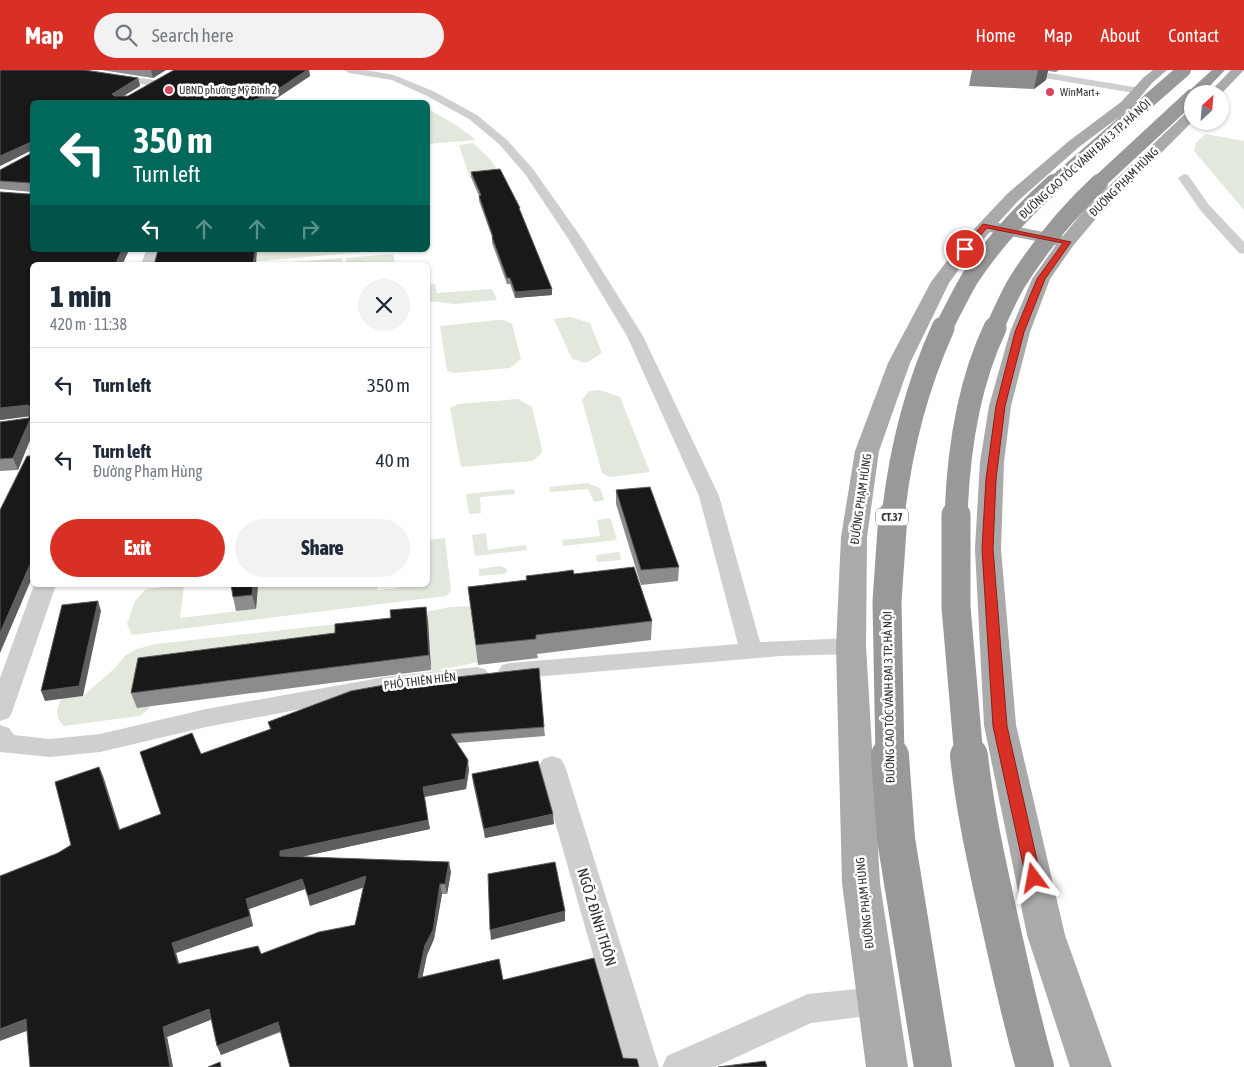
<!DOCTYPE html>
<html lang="en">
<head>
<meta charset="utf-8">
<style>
	:root { --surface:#fff; --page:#f2f2f3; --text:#1f2937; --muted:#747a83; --line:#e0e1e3; --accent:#d93025 }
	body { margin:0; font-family:"Asap Condensed",sans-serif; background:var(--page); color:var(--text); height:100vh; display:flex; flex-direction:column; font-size:19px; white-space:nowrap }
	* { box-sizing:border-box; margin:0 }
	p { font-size:16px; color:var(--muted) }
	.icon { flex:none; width:28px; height:28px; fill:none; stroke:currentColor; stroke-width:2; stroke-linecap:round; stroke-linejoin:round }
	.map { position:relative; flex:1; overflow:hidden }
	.drawer { position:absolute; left:30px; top:192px; width:400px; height:325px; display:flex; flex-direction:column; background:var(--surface); border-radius:8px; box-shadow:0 1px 4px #0004 }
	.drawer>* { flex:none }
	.top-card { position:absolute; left:30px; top:30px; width:400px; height:152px; border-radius:8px; box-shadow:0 1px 4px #0004; background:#00695c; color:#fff; overflow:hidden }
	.needle { width:32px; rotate:26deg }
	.tools { position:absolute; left:1184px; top:15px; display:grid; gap:10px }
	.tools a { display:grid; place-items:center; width:45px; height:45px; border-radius:50%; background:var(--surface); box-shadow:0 1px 4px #0004; font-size:25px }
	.pin { position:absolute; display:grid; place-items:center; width:42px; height:42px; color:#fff; margin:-21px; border:2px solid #fff; border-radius:50%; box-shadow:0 1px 5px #0007 }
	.me { position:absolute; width:55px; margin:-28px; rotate:347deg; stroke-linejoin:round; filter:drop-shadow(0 0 4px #0008) }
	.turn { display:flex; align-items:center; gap:18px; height:105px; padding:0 20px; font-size:22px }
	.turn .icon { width:65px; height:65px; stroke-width:2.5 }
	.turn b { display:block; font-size:35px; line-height:42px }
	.lanes { display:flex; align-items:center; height:48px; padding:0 20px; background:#0003; justify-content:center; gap:25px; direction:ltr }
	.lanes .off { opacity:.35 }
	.round { display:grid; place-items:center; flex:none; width:52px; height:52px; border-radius:26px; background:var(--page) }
	.headline { display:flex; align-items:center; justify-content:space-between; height:85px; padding:0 20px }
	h1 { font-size:30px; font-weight:800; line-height:38px }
	.primary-button { display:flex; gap:10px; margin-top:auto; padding:10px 20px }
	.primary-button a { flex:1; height:58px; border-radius:30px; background:var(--accent); color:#fff; font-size:20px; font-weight:800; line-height:58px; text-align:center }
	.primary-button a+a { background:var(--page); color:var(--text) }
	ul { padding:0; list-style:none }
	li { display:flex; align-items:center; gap:15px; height:75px; padding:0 20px; border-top:1px solid var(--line) }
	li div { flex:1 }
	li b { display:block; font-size:19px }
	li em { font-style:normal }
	header { display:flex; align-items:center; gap:30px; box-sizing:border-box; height:70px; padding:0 25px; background:var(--accent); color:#fff }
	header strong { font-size:24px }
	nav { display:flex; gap:28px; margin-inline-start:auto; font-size:18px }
	.search { width:350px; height:45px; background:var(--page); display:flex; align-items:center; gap:12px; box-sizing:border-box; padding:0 18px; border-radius:28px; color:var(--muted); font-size:19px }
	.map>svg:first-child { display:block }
	.green { fill:#e3e8dc }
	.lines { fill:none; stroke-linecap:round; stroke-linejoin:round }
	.minor { fill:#cfcfcf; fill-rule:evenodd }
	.primary { fill:#aaa; fill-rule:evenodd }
	.motorway { fill:#999; fill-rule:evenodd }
	.motorway-bridge-far4 { stroke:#999; stroke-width:14 }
	.motorway-bridge-far3 { stroke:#999; stroke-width:18 }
	.motorway-bridge-far2 { stroke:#999; stroke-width:23 }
	.motorway-bridge-far1 { stroke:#999; stroke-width:29 }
	.motorway-bridge { stroke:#999; stroke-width:38 }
	.wall { fill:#8c8c8c; fill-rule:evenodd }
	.shaded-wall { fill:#5e5e5e }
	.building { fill:#191919; stroke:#5e5e5e; fill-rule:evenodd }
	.route { fill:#d93025; stroke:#8d1f18 }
	.poi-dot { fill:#d9455b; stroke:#fff; stroke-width:2 }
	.labels { text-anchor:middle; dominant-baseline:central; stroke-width:5; stroke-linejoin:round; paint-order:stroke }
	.far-poi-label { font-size:11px; fill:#323232; stroke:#fff; text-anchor:start }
	.shield { fill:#fff; stroke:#707070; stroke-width:1 }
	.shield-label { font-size:11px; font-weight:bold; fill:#323232 }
	.street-label { font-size:12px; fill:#323232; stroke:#fff }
	.near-street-label { font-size:15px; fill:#323232; stroke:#fff }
</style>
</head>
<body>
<header>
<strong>Map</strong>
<div class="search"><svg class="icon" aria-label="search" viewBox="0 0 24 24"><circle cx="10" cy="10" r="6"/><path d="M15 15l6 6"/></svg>Search here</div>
<nav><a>Home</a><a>Map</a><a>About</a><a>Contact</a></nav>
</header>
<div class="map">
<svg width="1244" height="997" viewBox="0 0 1244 997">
	<rect width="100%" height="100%" fill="#fff"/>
	<g class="green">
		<path d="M428 39 456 55 476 70 428 74Z"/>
		<path d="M1205 64 1244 71V140L1194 81 1196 73Z"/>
		<path d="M473 73 490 89 501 105 470 108 459 75Z"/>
		<path d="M226 180H388L224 194Z"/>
		<path d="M392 184 394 187 395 195 346 194V188Z"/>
		<path d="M342 188V195H290L292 192Z"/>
		<path d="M435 214 437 223 492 219 497 230 455 234 428 231V215Z"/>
		<path d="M571 247 590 253 602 283 586 293 572 289 554 249Z"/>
		<path d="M497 250H504L512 254 521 289 510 298 453 303 447 301 440 256Z"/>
		<path d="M600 320 620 327 650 402 610 407 602 403 582 330 589 321Z"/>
		<path d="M518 329 532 337 542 379 541 384 532 391 461 397 450 338 458 334Z"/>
		<path d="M587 413 600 418 604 430 594 432 588 419 550 422 549 417Z"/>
		<path d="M514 419 515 424 480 427 481 443 469 444 466 424Z"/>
		<path d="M609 448 611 450 617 470 563 476 562 470 600 466 597 450Z"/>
		<path d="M486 463 488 480 526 475 527 480 475 486 472 465Z"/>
		<path d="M445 468 451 521 446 526 132 565 127 554 135 531 146 519 184 515 180 548 256 539 258 515H377L378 520 397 518V515H428V470Z"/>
		<path d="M617 482 620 483 621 490 597 492 596 485Z"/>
		<path d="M500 496 507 499V502L504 504 479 506V499Z"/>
		<path d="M470 536 478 592 431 602 428 551 137 637 150 636 147 641 139 646 64 656C54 646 56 641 61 629L83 626 115 598 126 585 137 579 156 574 401 547 450 537Z"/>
	</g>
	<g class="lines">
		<g class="minor">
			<path d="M66 0H89L154 10 159 13 154 16 71 3Z"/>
			<path d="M344 0H365L394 5 433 21 477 45 507 70 533 99 583 170 643 266 719 426 760 572 851 568 859 571 863 576 859 581 851 584 781 586 510 609 502 607 498 601 502 595 510 593 738 574 699 426 627 266 569 170 525 104 499 74 469 49 425 25 392 10 349 3Z"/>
			<path d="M1009 0H1031L1140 18 1145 21 1140 24 1014 3Z"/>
			<path d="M1184 104 1188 105 1209 135 1244 172V184L1239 183 1201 141 1178 108Z"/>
			<path d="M146 180H160L155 195H141Z"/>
			<path d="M34 515H56L12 642 9 648 0 651V608Z"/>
			<path d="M477 597 485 599 489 605 485 611 385 623 206 657 100 682 50 687 0 682V655L9 658 14 665 50 669 100 664 206 639 385 607Z"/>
			<path d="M552 686 561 689 565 696 659 997H625L539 696 543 689Z"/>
			<path d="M876 917 887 921 892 931 887 941 876 945 811 953 715 997H662L667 986 808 924Z"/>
		</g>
		<g class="primary">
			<path d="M1153 0H1167L1152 13 1131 38 1079 77 1019 130 998 153 1063 166 1086 138 1187 42 1192 41 1193 51 1098 146 1073 176 1050 209 1030 262 1011 336 1004 392 1001 479 1016 655 1065 865 1112 997H1070L1027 865 984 655 975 479 980 392 989 336 1010 262 1032 209 1056 175 990 162 971 183 949 213 910 293 879 381 867 467 866 576 880 813 908 997H866L842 813 836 576 841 467 855 381 888 293 931 212 959 175 1007 124 1069 71 1121 32 1144 7Z"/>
			<path d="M1231 0H1244L1220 25V24H1208Z"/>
		</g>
		<path class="motorway" d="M1212 0H1225L1202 24H1192V27H1189L1188 24 1189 21Z"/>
		<g class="motorway-bridge-far4">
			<path d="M1053 114 1184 0"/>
			<path d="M1097 114 1192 26"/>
		</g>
		<g class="motorway-bridge-far3">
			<path d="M943 259C952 242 960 225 970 208 993 173 1023 141 1054 113"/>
			<path d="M994 259C1001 244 1008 228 1016 214 1039 177 1067 143 1099 113"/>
		</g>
		<g class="motorway-bridge-far2">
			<path d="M893 447C900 382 916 318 943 258"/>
			<path d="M956 447C958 384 968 315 995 258"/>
		</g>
		<g class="motorway-bridge-far1">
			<path d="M956 445V537L969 688"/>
			<path d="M890 688 887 531 893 445"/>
		</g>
		<g class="motorway-bridge">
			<path d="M890 686 896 769 933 997"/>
			<path d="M969 686C975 741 987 794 999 848 1010 898 1021 948 1035 997"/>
		</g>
	</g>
	<g class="wall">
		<path d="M0 0H84L138 8 140 16 123 26H128L174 0H309L310 6 271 32H32V180H129L122 195H32V365L18 400 0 401V352L29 348V346L0 350V122L29 124 31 122 0 119V100L30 84V81L0 96Z"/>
		<path d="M101 0H166L153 8Z"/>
		<path d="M972 0H1059L1056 2 1048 1 1046 10 1034 19 969 16Z"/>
		<path d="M471 102 521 143 552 225 515 228 510 214H507L492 173V167L479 131V126L471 107Z"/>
		<path d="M616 420 679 497 678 511 641 515 616 434Z"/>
		<path d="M574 504 652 551 651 570 537 584 538 588 478 595 468 517 526 510V506Z"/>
		<path d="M258 515 256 539 236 541 233 527Z"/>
		<path d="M426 537 428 551 431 600 137 638 131 623 335 563 391 548Z"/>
		<path d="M268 652 544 657 545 666 457 673 469 700 466 719 424 727 430 759 301 787 451 802 447 824H442L434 869 427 885 422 908 503 910 623 988 281 962 221 985 212 949 167 967 173 997H30L58 783 71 775 103 706 120 759 161 744 201 684 270 659ZM363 817 355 855 261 884 179 893 176 883 253 856 249 839 305 819 310 836Z"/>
		<path d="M472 704 554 754 485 768 473 713Z"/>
	</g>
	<g class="shaded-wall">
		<path d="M152 0H166L153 8 151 1Z"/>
		<path d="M307 0H309L310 6 271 32H248Z"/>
		<path d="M1038 0H1048L1046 10 1034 19Z"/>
		<path d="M138 8 140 16 114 32 112 24Z"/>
		<path d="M31 72 32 80 0 96V86Z"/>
		<path d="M122 180H129L122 195H115Z"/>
		<path d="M255 180H257L256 195H253Z"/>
		<path d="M552 219V225L515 228V222Z"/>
		<path d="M28 335 32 346 0 350V338Z"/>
		<path d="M32 345V365L18 400 13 388Z"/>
		<path d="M32 490V508L0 583V563Z"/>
		<path d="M253 515H258L256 539 252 525Z"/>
		<path d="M98 531 101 541 83 626 45 631 41 621Z"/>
		<path d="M426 537 428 551 431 600 429 585Z"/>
		<path d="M468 690 469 700 466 719 424 727 423 717Z"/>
		<path d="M99 697 103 706 123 770 119 760Z"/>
		<path d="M553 744 554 754 485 768 484 759Z"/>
		<path d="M428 750 430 759 282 791 280 786V781Z"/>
		<path d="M449 792 451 802 447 824 445 814Z"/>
		<path d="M366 806 368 816 310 836 308 826Z"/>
		<path d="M302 809 305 819 249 839 253 856 176 883 182 903 178 894 172 873 246 829Z"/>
		<path d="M440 814 442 824 434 869 427 885 420 918 418 908 425 875Z"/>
		<path d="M565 841V851L491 870 490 860Z"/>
		<path d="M209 939 213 949 167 967 173 997H170L163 957Z"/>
		<path d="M26 949 32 959 0 971V959Z"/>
		<path d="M278 952 281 961 221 985 217 976Z"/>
	</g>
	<g class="building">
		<path d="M0 0H84L138 8 112 24 114 26H128L174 0H307L269 25 248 32H32V180H122L115 195H32V345L13 388 0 389V352L29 348 30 337 28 335 0 338V122L29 124 31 122V113L0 111V100L30 84 31 72 0 86Z"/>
		<path d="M500 99 520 138H519L552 219 515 222 510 208H507L492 167H493L479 126 481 125 471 102Z"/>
		<path d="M158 180H255L253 195H154Z"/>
		<path d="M27 386H32V490L0 563V440Z"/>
		<path d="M650 417 679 497 641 500 616 420Z"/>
		<path d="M634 497 652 551 536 565V569L476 575 468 517 527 510 526 506 559 502 573 500 574 504Z"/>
		<path d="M231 515H253L252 525 233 527Z"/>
		<path d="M98 531 79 616 41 621 62 535Z"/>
		<path d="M426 537 429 585 131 623 138 588 335 563V554L391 548 390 540Z"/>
		<path d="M539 598 544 657 451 664 468 690 465 709 423 717 428 750 280 781V786L449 792 445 814H440L433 860 425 875 418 908 499 889 503 910 594 888 623 988 637 989 639 997H290L278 952 217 976 209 939 163 957 170 997H30L26 949 0 959V806L58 783 71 775 55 712 99 697 119 760 161 744 140 682 192 663 201 684 271 659 268 652 351 621 384 615ZM366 806 355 855 319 862 261 884 258 876 178 894 172 873 250 846 246 829 302 809 308 826Z"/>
		<path d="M538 691 553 744 484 759 472 704Z"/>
		<path d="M555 792 565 841 490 860 488 804Z"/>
		<path d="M765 991 767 997H718Z"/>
		<path d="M220 992 221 997H208Z"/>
	</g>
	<path class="route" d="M983 154 1071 172 1045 209 1024 262 1005 336 996 409 993 479 1007 656 1041 808 1039 812 1034 814 1028 812 1026 808 993 656 982 479 986 409 996 336 1015 262 1037 209 1063 173 987 158 967 180H962V177Z"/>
	<g class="poi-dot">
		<circle cx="169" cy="20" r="5"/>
		<circle cx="1050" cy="22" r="5"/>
	</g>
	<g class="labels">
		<g class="far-poi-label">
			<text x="179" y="20">UBND phường Mỹ Đình 2</text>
			<text x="1060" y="22">WinMart+</text>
		</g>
		<rect class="shield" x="876" y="438.5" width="32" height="17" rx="4"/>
		<g class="shield-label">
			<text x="892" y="447">CT.37</text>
		</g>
		<g class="street-label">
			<text transform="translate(1085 89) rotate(-42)">ĐƯỜNG CAO TỐC VÀNH ĐAI 3 TP. HÀ NỘI</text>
			<text transform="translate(1124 112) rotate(-45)">ĐƯỜNG PHẠM HÙNG</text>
			<text transform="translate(861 429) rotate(-82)">ĐƯỜNG PHẠM HÙNG</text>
			<text transform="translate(420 611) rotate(-7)">PHỐ THIÊN HIỀN</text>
			<text transform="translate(889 627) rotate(-91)">ĐƯỜNG CAO TỐC VÀNH ĐAI 3 TP. HÀ NỘI</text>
			<text transform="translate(865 833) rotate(-96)">ĐƯỜNG PHẠM HÙNG</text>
		</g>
		<g class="near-street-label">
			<text transform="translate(597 847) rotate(73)">NGÕ 2 ĐÌNH THÔN</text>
		</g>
	</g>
</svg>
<div class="tools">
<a><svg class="needle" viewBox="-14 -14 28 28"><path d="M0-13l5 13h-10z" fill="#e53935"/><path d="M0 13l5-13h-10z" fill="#747a83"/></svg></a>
</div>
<div class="pin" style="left:965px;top:179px;background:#d93025"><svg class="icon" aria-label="arrive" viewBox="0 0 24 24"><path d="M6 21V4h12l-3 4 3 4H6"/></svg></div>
<svg class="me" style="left:1034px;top:808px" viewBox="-20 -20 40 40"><path d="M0-17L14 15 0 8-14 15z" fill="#d93025" stroke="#fff" stroke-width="4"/></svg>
<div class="top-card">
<div class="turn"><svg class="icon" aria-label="left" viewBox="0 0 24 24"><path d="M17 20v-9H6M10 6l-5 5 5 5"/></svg><div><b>350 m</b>Turn left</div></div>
<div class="lanes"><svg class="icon" aria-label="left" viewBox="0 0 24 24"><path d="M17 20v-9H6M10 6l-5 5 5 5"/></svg><svg class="icon off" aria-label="ahead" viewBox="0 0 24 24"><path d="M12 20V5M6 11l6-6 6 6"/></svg><svg class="icon off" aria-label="ahead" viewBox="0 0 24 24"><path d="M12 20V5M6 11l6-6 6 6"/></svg><svg class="icon off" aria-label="right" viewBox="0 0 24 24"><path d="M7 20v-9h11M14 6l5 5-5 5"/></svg></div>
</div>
<section class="drawer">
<div class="headline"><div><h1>1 min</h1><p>420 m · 11:38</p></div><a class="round"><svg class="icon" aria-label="close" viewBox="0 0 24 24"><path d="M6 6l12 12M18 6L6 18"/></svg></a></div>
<ul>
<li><svg class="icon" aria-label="left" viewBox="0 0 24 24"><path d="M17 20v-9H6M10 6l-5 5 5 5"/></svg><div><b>Turn left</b></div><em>350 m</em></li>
<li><svg class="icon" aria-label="left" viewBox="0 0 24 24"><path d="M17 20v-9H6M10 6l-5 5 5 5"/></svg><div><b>Turn left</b><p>Đường Phạm Hùng</p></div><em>40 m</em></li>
</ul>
<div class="primary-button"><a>Exit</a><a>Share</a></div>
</section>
</div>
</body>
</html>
